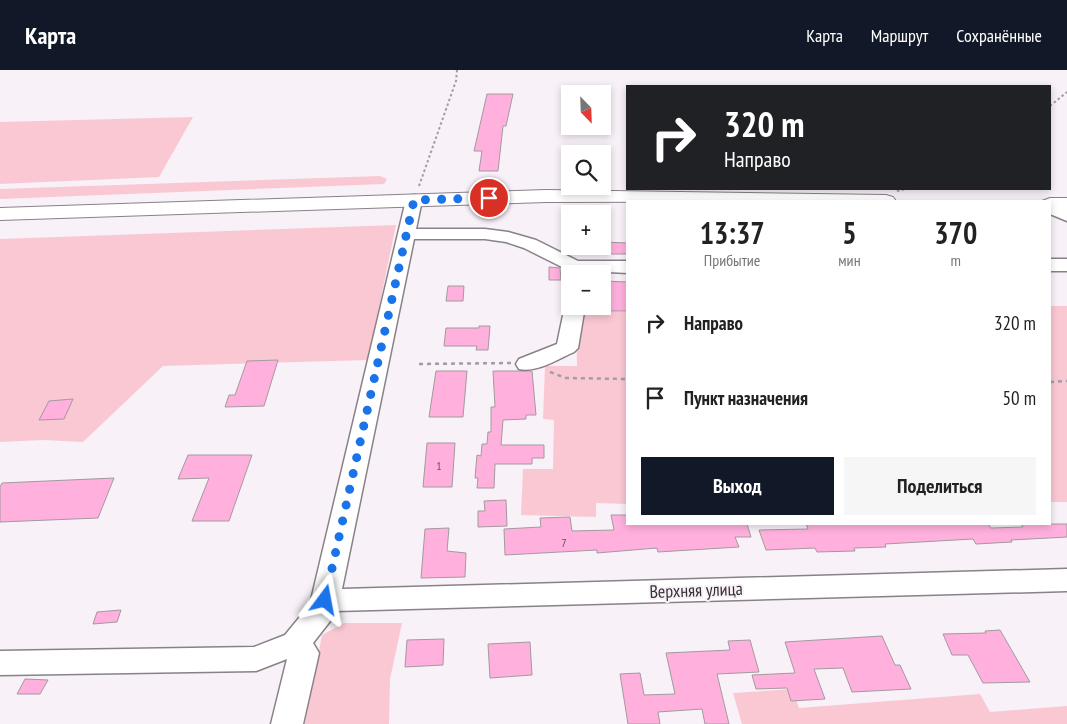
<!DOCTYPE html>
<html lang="ru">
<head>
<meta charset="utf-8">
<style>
	:root { --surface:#fff; --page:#f6f6f6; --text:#222; --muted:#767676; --accent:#111827 }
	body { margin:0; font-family:"PT Sans Narrow",sans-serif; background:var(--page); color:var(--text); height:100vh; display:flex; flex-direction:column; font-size:19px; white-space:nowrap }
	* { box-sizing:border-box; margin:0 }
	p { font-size:16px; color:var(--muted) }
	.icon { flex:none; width:28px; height:28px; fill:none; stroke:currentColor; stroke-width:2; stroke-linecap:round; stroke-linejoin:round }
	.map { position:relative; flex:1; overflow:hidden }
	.sheet { position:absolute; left:626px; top:130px; width:425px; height:325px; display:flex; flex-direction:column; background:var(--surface); border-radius:0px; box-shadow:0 2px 8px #0003 }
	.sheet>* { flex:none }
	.guide { position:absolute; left:626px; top:15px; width:425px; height:105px; border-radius:0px; box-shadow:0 2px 8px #0003; background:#202124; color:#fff; overflow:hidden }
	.needle { width:32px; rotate:157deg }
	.tools { position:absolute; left:561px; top:15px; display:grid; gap:10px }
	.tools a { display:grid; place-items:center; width:50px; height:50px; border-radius:0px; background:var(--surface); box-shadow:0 2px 8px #0003; font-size:25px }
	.pin { position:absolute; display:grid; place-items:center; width:42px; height:42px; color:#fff; margin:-21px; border:2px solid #fff; border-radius:50%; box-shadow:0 1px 5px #0007 }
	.me { position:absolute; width:55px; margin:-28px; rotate:13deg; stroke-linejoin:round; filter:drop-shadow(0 0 4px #0008) }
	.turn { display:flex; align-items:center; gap:18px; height:105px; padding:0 15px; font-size:22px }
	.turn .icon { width:65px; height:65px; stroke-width:2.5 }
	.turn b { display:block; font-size:35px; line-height:42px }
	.eta { display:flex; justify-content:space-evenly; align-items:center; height:85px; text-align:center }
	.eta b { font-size:30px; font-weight:600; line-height:35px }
	.cta { display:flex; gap:10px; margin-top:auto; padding:10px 15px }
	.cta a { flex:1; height:58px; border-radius:0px; background:var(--accent); color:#fff; font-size:20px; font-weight:600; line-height:58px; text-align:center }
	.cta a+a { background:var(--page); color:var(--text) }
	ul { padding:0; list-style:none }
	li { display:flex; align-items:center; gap:15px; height:75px; padding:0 15px }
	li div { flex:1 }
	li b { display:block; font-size:19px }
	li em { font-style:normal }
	header { display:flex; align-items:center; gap:30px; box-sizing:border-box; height:70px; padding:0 25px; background:var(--accent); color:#fff }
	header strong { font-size:24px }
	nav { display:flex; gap:28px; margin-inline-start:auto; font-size:18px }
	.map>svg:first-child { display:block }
	.green { fill:#fac8d3 }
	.building { fill:#ffb0dd; stroke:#a29a9e }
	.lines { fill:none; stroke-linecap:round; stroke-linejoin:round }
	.minor-casing { stroke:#888288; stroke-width:3 }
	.major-casing { stroke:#888288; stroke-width:2 }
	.path-far1 { stroke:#a29da2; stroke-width:2; stroke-dasharray:2.5 2.5; stroke-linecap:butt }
	.path { stroke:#a29da2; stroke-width:2.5; stroke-dasharray:4 4; stroke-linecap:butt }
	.minor { fill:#fff; fill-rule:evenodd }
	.major { fill:#fff; fill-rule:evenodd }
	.route { stroke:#1a73e8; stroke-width:9; stroke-dasharray:0 16.2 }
	.labels { text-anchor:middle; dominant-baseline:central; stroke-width:4; stroke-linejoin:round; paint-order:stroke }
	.number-label { font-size:12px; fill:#67515e }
	.near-street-label { font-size:18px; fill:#343134; stroke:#f8f1f8 }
</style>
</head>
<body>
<header>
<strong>Карта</strong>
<nav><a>Карта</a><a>Маршрут</a><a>Сохранённые</a></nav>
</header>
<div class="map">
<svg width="1067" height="654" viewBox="0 0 1067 654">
	<rect width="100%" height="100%" fill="#f8f1f8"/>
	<g class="green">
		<path d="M193 47 159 107 0 114V52Z"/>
		<path d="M380 106 387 109 384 114 0 129V119Z"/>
		<path d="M396 155 368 290 163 296 83 372 43 370 0 372V169Z"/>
		<rect x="1050" y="236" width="17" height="196"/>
		<path d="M576 241 627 242V434L596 433V447L521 445 523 399H553L554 350 543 349 545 296H577Z"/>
		<path d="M344 553H402L390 609 389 654H305L322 565Z"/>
		<path d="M792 619 799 638 980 624 990 642 1067 636V654H742L733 623Z"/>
	</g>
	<g class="building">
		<path d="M487 24H513L506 56H503L498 101H479L482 81H474Z"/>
		<path d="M602 172 628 173V184H602Z"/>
		<path d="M549 197 560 198 561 210H549Z"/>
		<path d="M602 211 628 212V241H602Z"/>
		<path d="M448 216H464L463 231H446Z"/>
		<path d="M479 256H490L488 280H476L477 276H444L446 258H479Z"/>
		<path d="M278 290 264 336 225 337 229 325H235L247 291Z"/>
		<path d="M436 301H467L463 347H429Z"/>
		<path d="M493 301H532L536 345H526V349L503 350 501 375H544V388H532V394H495L494 418H477L478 408H475L477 385 481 386 482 374H487L488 362H491V337H495Z"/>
		<path d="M73 329 64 349 39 350 49 331Z"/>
		<path d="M427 373H455L452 417H423Z"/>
		<path d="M188 385H252L229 451H192L209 408 178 409Z"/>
		<path d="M114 408 98 448 0 452V417L2 413Z"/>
		<path d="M506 430 507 456 478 457V441H485L484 431Z"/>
		<path d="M611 445H628V454H747L751 467H735L739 477 658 482 657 478 597 483V480L505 485 504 459 541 457 540 448 570 447 572 461 614 460Z"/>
		<path d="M806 454H988L991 458 1023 457 1021 454H1067V467L1011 470 1012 472 976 474 973 469 885 474 886 477 854 478 855 481 817 482 815 478 766 480 759 460 808 459Z"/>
		<path d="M449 458 447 481 466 483 465 507 421 508 425 459Z"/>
		<path d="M121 540 117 552 93 554 97 542Z"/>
		<path d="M1000 560 1030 612 983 613 968 585H952L943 564 986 563 985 561Z"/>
		<path d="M882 566 895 595H900L911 619 852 622 843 598 814 599 825 629 791 631 787 618 756 619 752 605 795 603 785 572Z"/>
		<path d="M444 569 443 595 405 597 407 570Z"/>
		<path d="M750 570 759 602 717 604 729 654H705L702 639 658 642 660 654H628L620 604 640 603 644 625 675 624 666 583 730 580 728 571Z"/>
		<path d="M530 572 532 605 490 608 488 574Z"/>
		<path d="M25 609 48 610 40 624H17Z"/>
	</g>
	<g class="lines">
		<defs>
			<g id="minor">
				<path d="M414 125 420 126 422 130 416 159H485L508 162 536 170 578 191H628V203L568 200 524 178 506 172 485 169H414L342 519 1067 499V521L336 541 331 550 313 573 319 583 303 654H271L287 589 256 601 0 605V581L254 577 285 565 308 537 311 530 406 130 408 126Z"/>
				<path d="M1050 132 1067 139V151L1050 144Z"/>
				<rect x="1050" y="189" width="17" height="12"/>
				<path d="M570 231V236H585L578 278 574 282C558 289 537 303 519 299L516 294 519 289 557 274 565 236Z"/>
			</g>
			<g id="major">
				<path d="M546 120 886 125 893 127 896 131 546 132 0 150V138Z"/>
				<path d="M1050 128H1067V140H1050V131H1042Z"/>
			</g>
		</defs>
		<use href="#minor" class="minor-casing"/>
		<use href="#major" class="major-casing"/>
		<g class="path-far1">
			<path d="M1050 36 1067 22"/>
			<path d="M419 116 456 11 457 0"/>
			<path d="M897 121 906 119"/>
		</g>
		<g class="path">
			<path d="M419 294 511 293"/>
			<path d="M550 302 566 308 628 309"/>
			<path d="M1050 312 1067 311"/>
		</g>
		<use href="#minor" class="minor"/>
		<use href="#major" class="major"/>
	</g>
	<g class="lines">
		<path class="route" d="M325 530 414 130 489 128"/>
	</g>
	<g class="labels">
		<g class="number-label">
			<text x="439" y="395">1</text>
			<text x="564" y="472">7</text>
		</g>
		<g class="near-street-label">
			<text transform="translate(696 520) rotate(-2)">Верхняя улица</text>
		</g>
	</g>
</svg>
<div class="tools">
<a><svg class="needle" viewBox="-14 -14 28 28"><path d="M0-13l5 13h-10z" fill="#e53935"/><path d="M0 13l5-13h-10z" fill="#767676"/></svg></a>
<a><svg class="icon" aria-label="search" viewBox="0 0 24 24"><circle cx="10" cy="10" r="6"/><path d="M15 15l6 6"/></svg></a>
<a>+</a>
<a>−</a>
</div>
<div class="pin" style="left:489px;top:128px;background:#d93025"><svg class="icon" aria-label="arrive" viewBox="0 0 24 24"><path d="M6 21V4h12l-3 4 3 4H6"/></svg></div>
<svg class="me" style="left:325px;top:530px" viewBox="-20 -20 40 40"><path d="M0-17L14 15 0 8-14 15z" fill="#1a73e8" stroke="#fff" stroke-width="4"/></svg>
<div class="guide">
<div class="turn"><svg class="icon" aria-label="right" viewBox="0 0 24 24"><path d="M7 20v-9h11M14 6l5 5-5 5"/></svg><div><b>320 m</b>Направо</div></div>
</div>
<section class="sheet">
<div class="eta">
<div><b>13:37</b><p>Прибытие</p></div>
<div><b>5</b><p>мин</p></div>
<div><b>370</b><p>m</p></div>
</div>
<ul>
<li><svg class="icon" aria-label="right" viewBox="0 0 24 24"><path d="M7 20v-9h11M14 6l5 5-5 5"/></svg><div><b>Направо</b></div><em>320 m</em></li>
<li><svg class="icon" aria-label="arrive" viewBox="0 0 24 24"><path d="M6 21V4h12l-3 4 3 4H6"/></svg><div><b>Пункт назначения</b></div><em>50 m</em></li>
</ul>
<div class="cta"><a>Выход</a><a>Поделиться</a></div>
</section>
</div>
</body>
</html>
